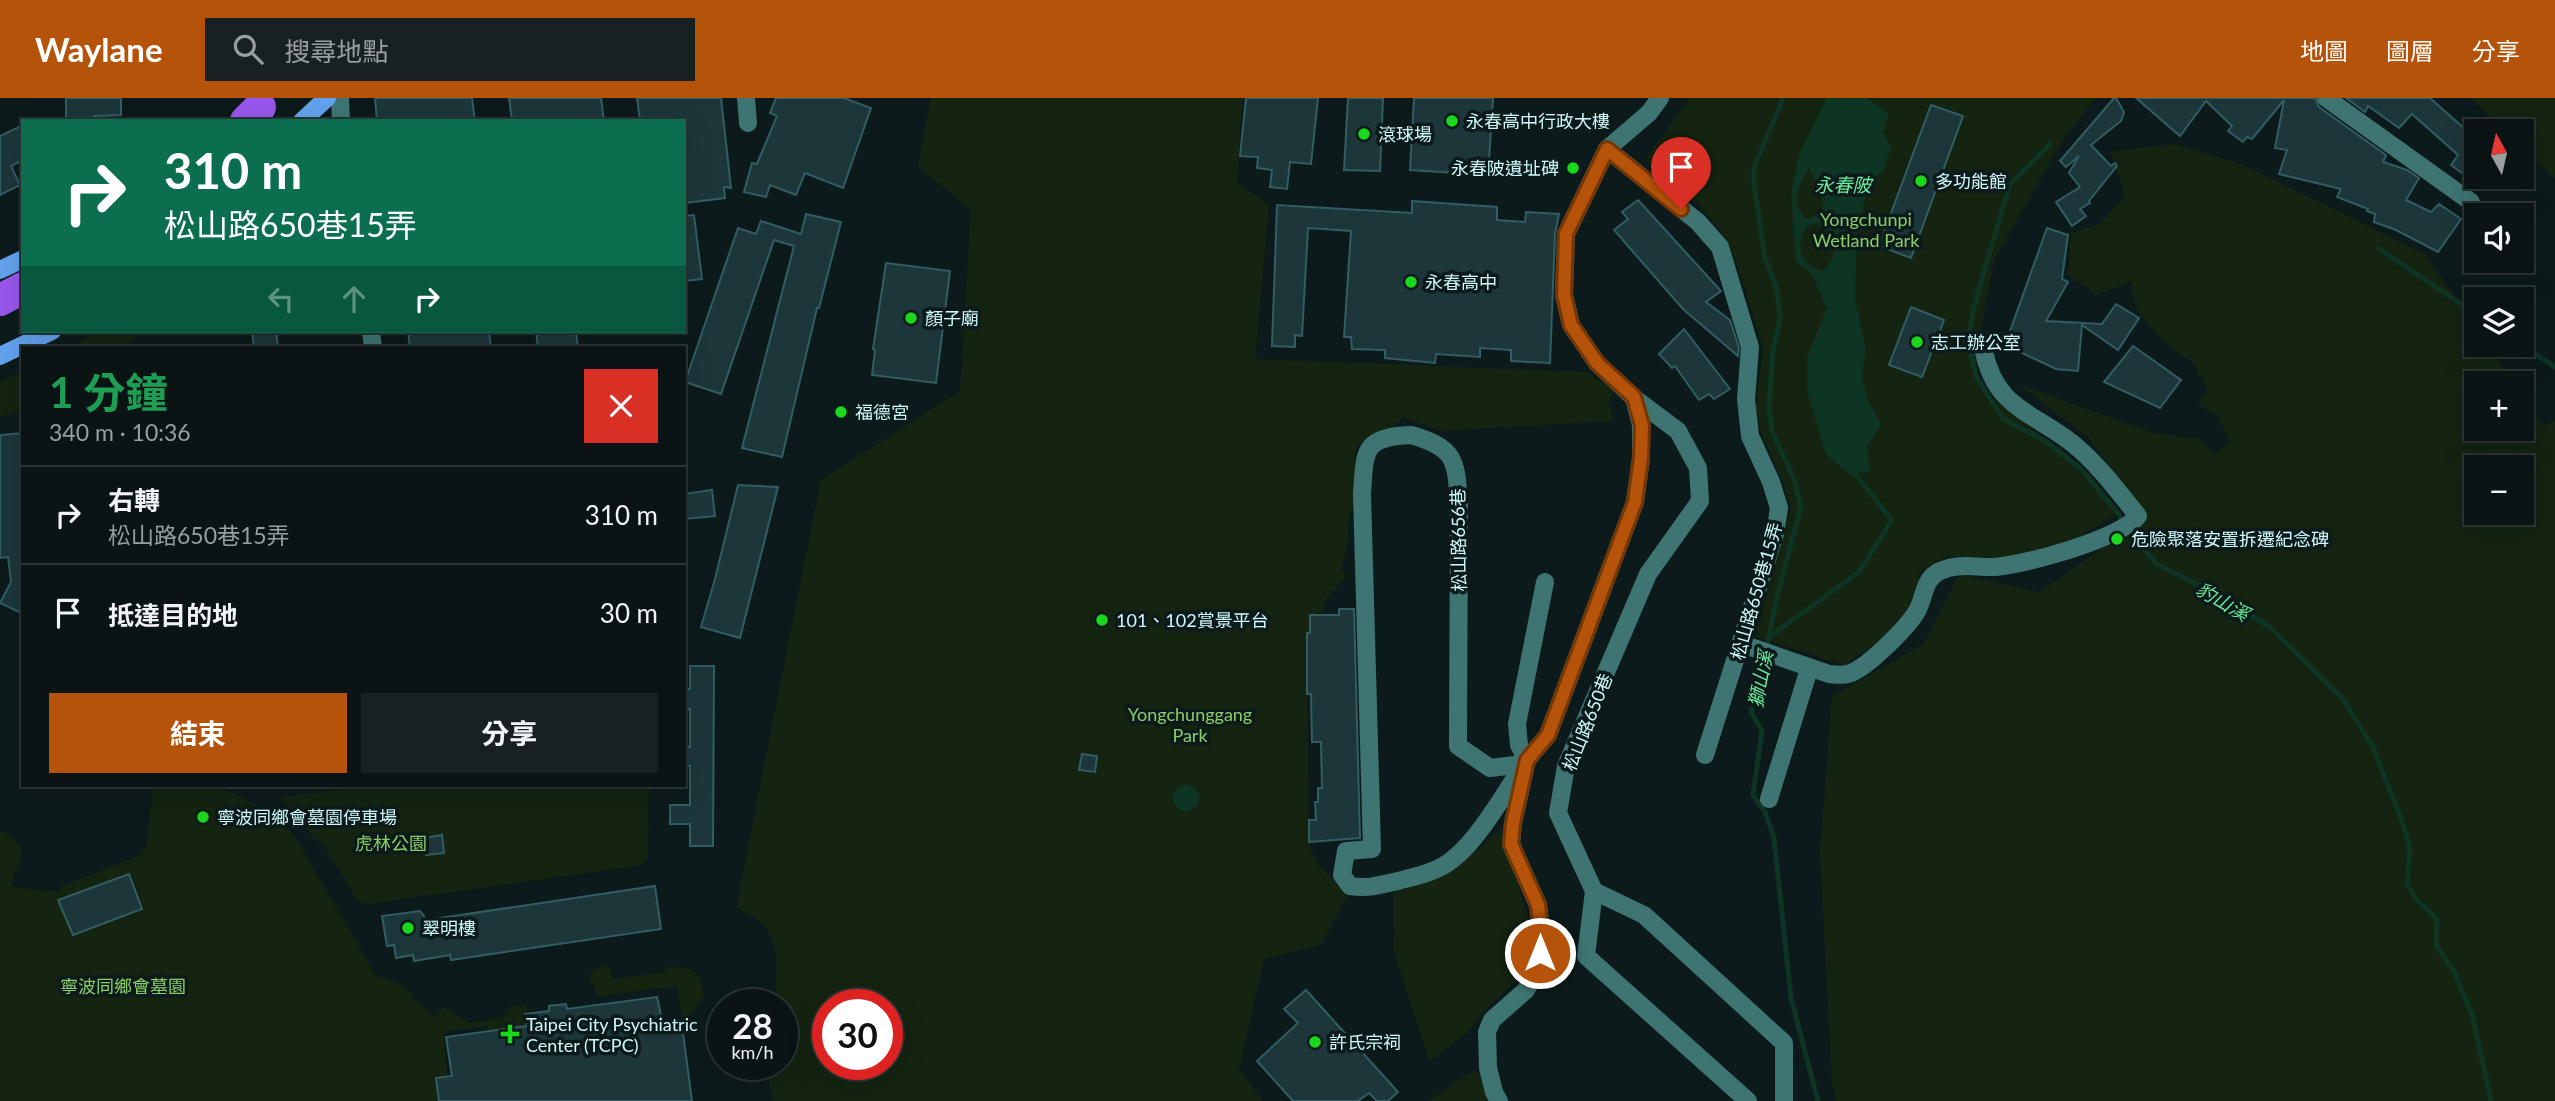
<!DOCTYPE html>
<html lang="zh-TW">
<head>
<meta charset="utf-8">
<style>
	:root { --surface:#0a1414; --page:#182122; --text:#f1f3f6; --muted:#999ea0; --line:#2a3334; --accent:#b45309 }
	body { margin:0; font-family:Lato,"Noto Sans TC",sans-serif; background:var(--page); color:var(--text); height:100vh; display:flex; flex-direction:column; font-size:26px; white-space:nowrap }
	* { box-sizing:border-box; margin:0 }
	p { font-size:23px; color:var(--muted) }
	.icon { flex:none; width:38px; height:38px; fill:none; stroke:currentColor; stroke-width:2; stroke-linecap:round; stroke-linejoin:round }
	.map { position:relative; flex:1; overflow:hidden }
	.side { position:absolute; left:21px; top:248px; width:665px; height:441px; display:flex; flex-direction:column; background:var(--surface); border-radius:0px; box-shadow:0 7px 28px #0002,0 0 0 2px var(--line) }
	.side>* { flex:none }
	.banner { position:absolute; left:21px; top:21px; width:665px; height:214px; border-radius:0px; box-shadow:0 7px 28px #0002,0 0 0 2px var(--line); background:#0b6e4f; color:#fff; overflow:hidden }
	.needle { width:46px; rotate:352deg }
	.tools { position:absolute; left:2464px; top:21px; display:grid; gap:14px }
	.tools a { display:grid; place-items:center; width:70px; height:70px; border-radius:0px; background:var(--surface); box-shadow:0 7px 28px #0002,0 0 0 2px var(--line); font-size:35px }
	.speed { position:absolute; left:707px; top:891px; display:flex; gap:14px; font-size:35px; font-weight:700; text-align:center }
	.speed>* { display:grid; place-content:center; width:91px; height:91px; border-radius:50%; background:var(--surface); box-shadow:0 7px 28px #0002,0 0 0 2px var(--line); line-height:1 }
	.speed small { font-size:18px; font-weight:400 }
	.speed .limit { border:10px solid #d22; background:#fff; color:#111 }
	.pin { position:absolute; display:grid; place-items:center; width:60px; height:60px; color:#fff; margin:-72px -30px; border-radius:50% 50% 50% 0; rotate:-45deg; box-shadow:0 0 7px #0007 }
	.pin .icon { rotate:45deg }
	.me { position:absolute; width:77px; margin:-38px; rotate:0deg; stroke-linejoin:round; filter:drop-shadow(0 0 5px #0008) }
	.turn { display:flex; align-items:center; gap:24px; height:147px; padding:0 28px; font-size:32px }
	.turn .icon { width:91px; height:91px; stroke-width:2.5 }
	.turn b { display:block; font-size:49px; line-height:60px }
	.lanes { display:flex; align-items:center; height:66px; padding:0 28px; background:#0003; justify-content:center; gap:35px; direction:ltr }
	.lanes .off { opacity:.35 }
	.round { display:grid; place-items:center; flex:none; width:74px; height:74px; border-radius:0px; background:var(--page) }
	.overview { display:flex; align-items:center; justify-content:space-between; height:119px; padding:0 28px }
	h1 { font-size:42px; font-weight:700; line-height:52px; color:#1e9e55 }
	.cta { display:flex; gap:14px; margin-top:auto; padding:14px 28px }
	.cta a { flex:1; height:80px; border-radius:0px; background:var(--accent); color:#fff; font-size:28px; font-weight:700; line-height:80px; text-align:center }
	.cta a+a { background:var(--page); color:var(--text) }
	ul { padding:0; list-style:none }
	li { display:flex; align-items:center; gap:21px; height:98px; padding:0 28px; border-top:2px solid var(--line) }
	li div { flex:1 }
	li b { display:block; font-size:26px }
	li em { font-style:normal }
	header { display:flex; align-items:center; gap:42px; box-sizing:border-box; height:98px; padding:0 35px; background:var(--accent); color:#fff }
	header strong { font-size:33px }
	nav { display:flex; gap:38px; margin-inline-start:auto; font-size:24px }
	.search { width:490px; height:63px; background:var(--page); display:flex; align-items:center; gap:18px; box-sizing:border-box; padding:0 24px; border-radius:0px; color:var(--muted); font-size:26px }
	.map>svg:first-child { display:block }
	.green { fill:#142411; fill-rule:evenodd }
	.water { fill:#0e3423; fill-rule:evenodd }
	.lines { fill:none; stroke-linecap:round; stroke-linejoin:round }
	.stream { stroke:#0e3423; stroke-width:5 }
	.building { fill:#1c363a; stroke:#315e63; stroke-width:2 }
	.minor { stroke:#3e7572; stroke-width:18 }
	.major { stroke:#62a2ec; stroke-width:18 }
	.highway { stroke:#9757eb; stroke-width:32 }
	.route-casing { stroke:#753606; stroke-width:18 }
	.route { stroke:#b45309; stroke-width:12 }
	.poi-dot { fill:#1ad81c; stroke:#0d1a1b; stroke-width:2.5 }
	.labels { text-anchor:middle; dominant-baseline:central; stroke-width:7; stroke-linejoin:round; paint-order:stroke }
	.poi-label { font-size:18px; fill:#cef8f9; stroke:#0d1a1b; text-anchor:start }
	.park-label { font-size:18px; fill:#88cf64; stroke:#0d1a1b }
	.street-label { font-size:18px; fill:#cef8f9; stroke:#0d1a1b }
	.water-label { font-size:19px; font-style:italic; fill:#68ed9a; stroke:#0d1a1b }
</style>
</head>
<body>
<header>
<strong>Waylane</strong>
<div class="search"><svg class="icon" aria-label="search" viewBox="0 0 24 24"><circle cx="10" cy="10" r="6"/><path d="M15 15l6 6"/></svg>搜尋地點</div>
<nav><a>地圖</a><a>圖層</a><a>分享</a></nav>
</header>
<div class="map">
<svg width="2555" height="1003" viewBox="0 0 2555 1003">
	<rect width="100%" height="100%" fill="#0d1a1b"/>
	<g class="green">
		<path d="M931 0H1242L1237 84 1269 107 1255 261 1587 274 1614 292 1608 305 1614 323 1441 333 1403 319 1391 332 1358 346 1355 354V399L1349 423 1347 448 1341 472 1347 478 1325 502 1323 514 1310 517V535H1307L1309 744 1315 763 1348 797 1321 847 1264 861 1239 971 1263 1003H773L769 986 770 966H782V906H774C778 862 784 829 736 810L821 382 960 293 971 113 918 68ZM828 906H887V966H828Z"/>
		<path d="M1690 0H2096L2064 40 1994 162 1978 246 1979 290 2089 375 2120 414 2054 454 2021 460 1948 458 1920 473 1913 508 1900 529 1844 567 1755 538 1791 410 1783 384 1760 332 1756 309 1763 250 1736 163 1720 132 1699 107 1669 85 1645 61Z"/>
		<path d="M2470 0H2555V81L2522 49V33H2505Z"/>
		<path d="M2173 46 2242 66 2426 157 2476 229V247H2488L2514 285H2476V331H2522V296L2544 328 2555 322V1003H1836L1832 986 1820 754 1832 598 1923 546 1959 476 2039 494 2130 431 2139 408 2088 339 2018 286 2153 335 2201 341 2213 357 2230 343 2217 317 2198 307 2208 293 2193 265 2162 242 2138 215 2130 184 2096 197 2068 176 2071 135 2100 126 2125 98 2111 54ZM2476 369H2522V415H2476Z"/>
		<path d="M99 233H144L123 250H69Z"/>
		<path d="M23 273V314L0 318V284Z"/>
		<path d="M153 688C170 688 197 684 213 688 240 696 279 717 296 740L375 876C389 886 409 881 413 901L436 919 443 910 448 909 468 925 502 920V917L509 916 508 909 526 907 529 916 527 928 489 933 487 928 443 934 448 979 439 1003H0V733L10 737 23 751 11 787 17 790 59 794 60 789 141 757 147 743Z"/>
		<path d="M370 688H649L648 760 642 767 366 806 358 803 321 743H316L289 708 279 699Z"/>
		<path d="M1501 730 1532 833 1528 864 1511 888 1489 908 1466 936 1429 963 1394 853 1393 795 1433 780 1478 752Z"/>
		<path d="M610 868 612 881 665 874V869C694 869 700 869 704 899L683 928 677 888 597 898C592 882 579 871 610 868Z"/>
		<path d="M1474 972 1502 1003H1428Z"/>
	</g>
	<g class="water">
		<path d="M1827 0H1867L1889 16 1883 34 1891 49 1883 73 1868 86 1857 138 1855 203 1866 250 1862 280 1868 302 1881 327 1867 349 1870 374 1849 376 1826 356 1807 294V260L1827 210 1812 177 1796 163 1791 94 1800 54ZM1809 70 1820 93 1823 109 1815 118 1806 121C1790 105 1798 87 1809 70ZM1816 125 1832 137C1836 154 1835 161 1823 173 1799 168 1794 145 1808 127Z"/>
		<circle cx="1186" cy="700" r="13"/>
	</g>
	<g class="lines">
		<g class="stream">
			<path d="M2050 46 2010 86 1974 208 1968 243 1976 278 2002 320 2047 344 2080 370 2118 415 2133 440 2157 466 2216 496 2271 530 2343 601 2373 649 2402 723 2410 750 2407 786 2416 801 2437 821 2436 847 2455 875 2473 920 2491 1003"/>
			<path d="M2379 151 2476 216"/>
			<path d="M2522 247 2555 269"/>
			<path d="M1769 539 1777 498 1801 409 1794 381 1772 333 1769 307 1773 253 1780 220 1777 191 1765 160 1754 86V70L1783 0"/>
			<path d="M1818 1003 1791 900 1774 740 1765 714 1753 697 1762 633 1751 614 1769 539 1859 474 1892 422 1851 371"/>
		</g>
	</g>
	<g class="building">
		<path d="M66 0H121V17L94 18V23H66Z"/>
		<path d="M375 0H472L475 23H377Z"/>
		<path d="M509 0H601L604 23H512Z"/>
		<path d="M637 0H721L731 90 724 89 725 100 684 105V23H640Z"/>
		<path d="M776 0H844L871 10 843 90 805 75 796 97 770 87 766 99 744 94 752 65 757 66 777 18 770 15Z"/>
		<path d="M1246 0H1318L1311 66 1290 64 1287 91 1270 89 1272 72 1257 70 1258 59 1240 58Z"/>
		<path d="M1348 0H1383L1380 73 1344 72Z"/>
		<path d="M1414 0H1493L1488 77 1410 72Z"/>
		<path d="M2114 0H2116L2124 14 2121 23 2091 47 2111 68 2115 65 2117 68 2089 103 2090 105 2080 111 2086 118 2072 128 2056 104 2080 89 2069 75 2079 58 2066 69 2060 63Z"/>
		<path d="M2136 0H2315L2319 9 2386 57 2383 64 2407 72 2419 80 2406 102 2431 114 2439 106 2461 121 2438 154 2396 132 2374 124 2375 116 2367 113 2368 111 2337 99 2341 91 2279 76 2287 52 2275 50 2284 2 2252 41 2247 39 2243 44 2228 33 2232 28 2206 3 2180 38Z"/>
		<path d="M2346 0H2430L2476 41V85L2451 67 2458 57 2412 16 2399 30 2368 8 2365 14Z"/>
		<path d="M1931 7 1963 18 1911 160 1879 148Z"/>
		<path d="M23 27V62L11 68 20 87 0 97V38Z"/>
		<path d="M1638 102 1721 193 1706 204 1730 222 1739 250 1738 258 1683 211 1614 132 1628 121 1622 114Z"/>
		<path d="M1412 103 1497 109V122L1525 124 1526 114 1559 116 1555 136 1550 265 1511 263V252L1480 250V259L1436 256 1435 265 1385 260V252L1352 251 1351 239H1344L1351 133 1308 130 1302 238 1295 237V249L1272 248 1277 107 1412 115Z"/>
		<path d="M806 116 841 124 819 210H817L782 359 742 350 794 148 774 142 721 296 685 284 738 130 756 136 761 123 801 136Z"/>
		<path d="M694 117 702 181 684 183V118Z"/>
		<path d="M2047 130 2068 137 2062 181 2068 184 2046 223 2102 226 2116 206 2139 220 2118 252 2082 227 2078 273 2056 271 2005 247Z"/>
		<path d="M886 165 950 173 936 285 872 277 875 252 873 251Z"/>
		<path d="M1911 209 1944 222 1922 279 1889 267Z"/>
		<path d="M1684 231 1730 291 1714 301 1709 296 1699 302 1675 268 1672 270 1659 256Z"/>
		<path d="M252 233H276L278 250H254Z"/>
		<path d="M408 233H489L491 250H410Z"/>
		<path d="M536 233H576L578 250H538Z"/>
		<path d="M2133 248 2181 282 2160 310 2104 284Z"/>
		<path d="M23 335V516L0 505 11 484 8 459 0 460V337Z"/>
		<path d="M738 387 778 389 740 540 701 529 715 481Z"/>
		<path d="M712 392 715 418 684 421V396Z"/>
		<path d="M1339 511H1354L1360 740 1309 744V722H1316L1315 704H1318V690H1322L1321 644H1312L1311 596H1307V535H1310V517H1339Z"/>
		<path d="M690 568H714L713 748H690V726H670V707H690V668H684V649H690V611H684V591H690Z"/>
		<path d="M1082 656 1097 658 1095 674 1079 672Z"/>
		<path d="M442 737 444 755 426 757 424 740Z"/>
		<path d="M129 776 142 811 73 837 58 802Z"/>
		<path d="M655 788 661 831 451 862 450 857 414 863 413 857 396 860 394 847 387 848 382 818 420 813 427 822Z"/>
		<path d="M1306 892 1398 994 1388 1003H1377L1369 995 1358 1003H1293L1257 963 1298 925 1284 911Z"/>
		<path d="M657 899 665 935 680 933V936L683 935 692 1003H439L436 980 452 978 446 939 527 928 525 916 549 913V908L566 906 567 911Z"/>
	</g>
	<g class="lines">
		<g class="minor">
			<path d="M340 0 341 23"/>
			<path d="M746 0 748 25"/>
			<path d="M1660 0 1649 15 1607 51 1566 136 1564 197 1571 227 1597 265 1634 300 1678 333 1698 370 1700 403 1648 476 1566 668 1558 715 1594 793 1586 858 1748 1003"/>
			<path d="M2326 0 2471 104"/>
			<path d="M1607 51 1698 124 1720 149 1750 249 1746 301 1750 338 1771 384 1779 410 1775 436 1705 657"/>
			<path d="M371 233 373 250"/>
			<path d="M1411 337C1457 350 1456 363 1459 407L1458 648 1490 670 1515 667 1527 662C1507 691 1480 740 1453 761 1438 774 1416 778 1398 783 1380 787 1369 791 1350 788L1342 777 1346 753 1372 751 1362 396C1365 353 1362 339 1411 337Z"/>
			<path d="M1742 546 1829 576C1838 577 1847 578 1855 573 1871 565 1908 529 1917 513 1925 499 1923 481 1940 473 1959 465 1972 469 1992 469 2022 468 2120 441 2138 418 2118 393 2097 365 2072 345 2032 314 1996 310 1984 254"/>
			<path d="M1527 662 1519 647 1517 626 1545 484"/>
			<path d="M1769 701 1809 571"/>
			<path d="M1594 793 1644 817 1784 945V1003"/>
			<path d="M1499 1003 1494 994 1488 970 1487 934 1492 922 1526 892 1537 873 1542 838 1538 807 1511 746 1513 725 1527 662 1548 637 1635 404 1641 360V327L1634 300"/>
		</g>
		<g class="major">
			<path d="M302 23 327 0"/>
			<path d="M0 172 23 161"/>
			<path d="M0 258 52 233"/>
		</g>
		<g class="highway">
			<path d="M246 23 260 9"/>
			<path d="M0 202 23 190"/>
		</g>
	</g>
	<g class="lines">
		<defs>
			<path id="route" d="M1540 855 1542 838 1538 807 1511 746 1513 725 1527 662 1548 637 1635 404 1641 360 1642 327 1634 299 1597 265 1571 227 1564 197 1566 136 1607 51 1681 111"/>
		</defs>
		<use href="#route" class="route-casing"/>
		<use href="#route" class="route"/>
	</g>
	<g class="poi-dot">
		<circle cx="1452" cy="23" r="7"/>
		<circle cx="1364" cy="36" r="7"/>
		<circle cx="1573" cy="70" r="7"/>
		<circle cx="1921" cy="83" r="7"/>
		<circle cx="1411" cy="184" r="7"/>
		<circle cx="911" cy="220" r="7"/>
		<circle cx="1917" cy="244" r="7"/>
		<circle cx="841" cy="314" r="7"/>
		<circle cx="2117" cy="441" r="7"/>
		<circle cx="1102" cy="522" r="7"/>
		<circle cx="203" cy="719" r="7"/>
		<circle cx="408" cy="830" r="7"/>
		<path d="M506.5 925.5h7v7h7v7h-7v7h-7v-7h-7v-7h7z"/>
		<circle cx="1315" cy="944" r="7"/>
	</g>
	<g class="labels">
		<g class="poi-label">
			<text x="1466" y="23">永春高中行政大樓</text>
			<text x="1378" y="36">滾球場</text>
			<text x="1559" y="70" text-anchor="end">永春陂遺址碑</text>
			<text x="1935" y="83">多功能館</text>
			<text x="1425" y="184">永春高中</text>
			<text x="925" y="220">顏子廟</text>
			<text x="1931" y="244">志工辦公室</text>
			<text x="855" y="314">福德宮</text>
			<text x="2131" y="441">危險聚落安置拆遷紀念碑</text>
			<text x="1116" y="522">101、102賞景平台</text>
			<text x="217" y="719">寧波同鄉會墓園停車場</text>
			<text x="422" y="830">翠明樓</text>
			<text x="526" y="926">Taipei City Psychiatric<tspan x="526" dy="21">Center (TCPC)</tspan></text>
			<text x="1329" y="944">許氏宗祠</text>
		</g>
		<g class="park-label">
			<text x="1866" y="121">Yongchunpi<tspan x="1866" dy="21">Wetland Park</tspan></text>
			<text x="1190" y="616">Yongchunggang<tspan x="1190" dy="21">Park</tspan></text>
			<text x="391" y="745">虎林公園</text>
			<text x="123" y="888">寧波同鄉會墓園</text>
		</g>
		<g class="street-label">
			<text transform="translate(1458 442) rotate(-91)">松山路656巷</text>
			<text transform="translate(1756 493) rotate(-74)">松山路650巷15弄</text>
			<text transform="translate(1587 624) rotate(-68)">松山路650巷</text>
		</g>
		<g class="water-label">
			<text x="1843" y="86">永春陂</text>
			<text transform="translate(2223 503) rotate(30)">豹山溪</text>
			<text transform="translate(1760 581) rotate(-79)">獅山溪</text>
		</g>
	</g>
</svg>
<div class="tools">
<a><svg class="needle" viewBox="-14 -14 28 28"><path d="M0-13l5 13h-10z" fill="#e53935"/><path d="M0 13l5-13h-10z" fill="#999ea0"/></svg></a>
<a><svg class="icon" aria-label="sound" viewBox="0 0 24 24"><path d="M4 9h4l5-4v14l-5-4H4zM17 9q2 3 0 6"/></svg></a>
<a><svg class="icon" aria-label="layers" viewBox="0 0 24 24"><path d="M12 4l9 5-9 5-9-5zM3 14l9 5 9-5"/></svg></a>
<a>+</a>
<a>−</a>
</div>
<div class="speed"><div>28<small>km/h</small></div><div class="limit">30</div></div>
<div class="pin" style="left:1681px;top:111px;background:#d93025"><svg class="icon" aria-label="arrive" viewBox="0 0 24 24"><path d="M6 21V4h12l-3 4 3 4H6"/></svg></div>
<svg class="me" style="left:1540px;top:855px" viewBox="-20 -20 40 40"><circle r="17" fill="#b45309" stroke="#fff" stroke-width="3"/><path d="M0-11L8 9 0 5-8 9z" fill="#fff"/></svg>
<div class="banner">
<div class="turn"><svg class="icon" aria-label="right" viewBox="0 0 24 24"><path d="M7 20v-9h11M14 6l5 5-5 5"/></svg><div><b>310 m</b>松山路650巷15弄</div></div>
<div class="lanes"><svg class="icon off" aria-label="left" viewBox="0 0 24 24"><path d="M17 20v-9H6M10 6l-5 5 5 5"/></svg><svg class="icon off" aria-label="ahead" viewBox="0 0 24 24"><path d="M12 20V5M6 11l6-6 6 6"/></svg><svg class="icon" aria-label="right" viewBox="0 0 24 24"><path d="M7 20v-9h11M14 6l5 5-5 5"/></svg></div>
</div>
<section class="side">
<div class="overview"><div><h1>1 分鐘</h1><p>340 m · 10:36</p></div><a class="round" style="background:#d93025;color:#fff"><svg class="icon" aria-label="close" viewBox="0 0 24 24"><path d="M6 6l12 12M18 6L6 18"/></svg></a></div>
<ul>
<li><svg class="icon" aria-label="right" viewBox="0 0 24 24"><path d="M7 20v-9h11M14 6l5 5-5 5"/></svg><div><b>右轉</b><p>松山路650巷15弄</p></div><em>310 m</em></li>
<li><svg class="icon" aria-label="arrive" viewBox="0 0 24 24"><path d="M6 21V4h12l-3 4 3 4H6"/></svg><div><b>抵達目的地</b></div><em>30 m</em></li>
</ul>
<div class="cta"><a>結束</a><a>分享</a></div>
</section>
</div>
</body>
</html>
